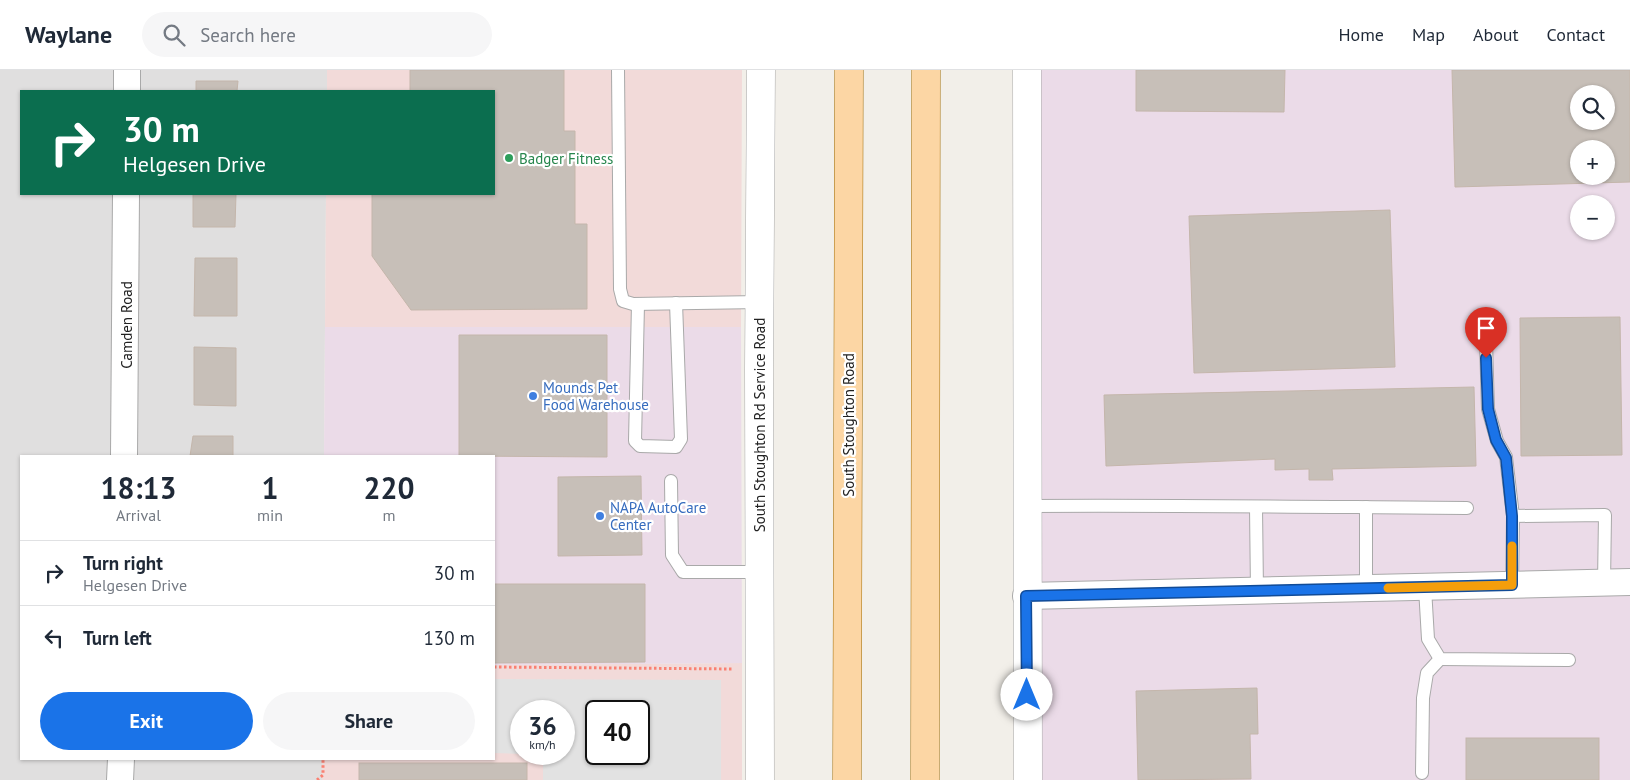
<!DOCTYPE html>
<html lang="en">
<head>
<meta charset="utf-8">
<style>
	:root { --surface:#fff; --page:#f6f6f7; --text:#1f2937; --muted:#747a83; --line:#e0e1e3; --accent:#1a73e8 }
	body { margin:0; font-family:"PT Sans",sans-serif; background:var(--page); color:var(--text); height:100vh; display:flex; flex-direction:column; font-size:19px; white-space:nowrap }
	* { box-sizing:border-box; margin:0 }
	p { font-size:16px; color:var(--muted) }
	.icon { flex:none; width:28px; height:28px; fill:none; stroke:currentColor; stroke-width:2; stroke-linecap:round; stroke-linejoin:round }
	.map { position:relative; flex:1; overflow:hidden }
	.panel { position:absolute; left:20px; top:385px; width:475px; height:305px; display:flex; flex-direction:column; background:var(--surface); border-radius:0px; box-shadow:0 1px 4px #0004 }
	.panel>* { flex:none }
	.guide { position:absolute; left:20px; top:20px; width:475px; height:105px; border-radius:0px; box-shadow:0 1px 4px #0004; background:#0b6e4f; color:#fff; overflow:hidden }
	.fabs { position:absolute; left:1570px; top:15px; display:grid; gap:10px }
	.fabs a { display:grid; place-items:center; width:45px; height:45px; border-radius:50%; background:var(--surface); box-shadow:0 1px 4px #0004; font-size:25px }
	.speed { position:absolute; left:510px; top:630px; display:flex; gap:10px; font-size:25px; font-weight:700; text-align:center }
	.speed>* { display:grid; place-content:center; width:65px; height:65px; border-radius:50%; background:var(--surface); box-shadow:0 1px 4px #0004; line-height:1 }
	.speed small { font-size:12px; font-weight:400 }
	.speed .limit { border:2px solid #111; border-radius:8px; background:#fff; color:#111 }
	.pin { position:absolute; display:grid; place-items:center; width:42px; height:42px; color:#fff; margin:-51px -21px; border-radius:50% 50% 50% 0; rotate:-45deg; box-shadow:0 0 5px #0007 }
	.pin .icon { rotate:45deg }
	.me { position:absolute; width:55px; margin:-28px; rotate:0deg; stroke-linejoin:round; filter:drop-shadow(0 0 4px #0008) }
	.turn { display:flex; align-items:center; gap:18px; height:105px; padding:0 20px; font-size:22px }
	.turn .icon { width:65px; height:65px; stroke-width:2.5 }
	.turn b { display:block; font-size:35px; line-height:42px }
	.eta { display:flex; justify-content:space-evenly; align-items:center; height:85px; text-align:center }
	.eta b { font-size:30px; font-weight:700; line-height:35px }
	.action { display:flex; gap:10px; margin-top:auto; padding:10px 20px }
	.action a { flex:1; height:58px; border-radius:30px; background:var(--accent); color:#fff; font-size:20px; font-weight:700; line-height:58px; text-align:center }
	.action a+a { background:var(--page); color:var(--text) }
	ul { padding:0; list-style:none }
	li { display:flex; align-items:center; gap:15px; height:65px; padding:0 20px; border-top:1px solid var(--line) }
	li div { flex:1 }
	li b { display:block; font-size:19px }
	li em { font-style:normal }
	header { display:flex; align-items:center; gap:30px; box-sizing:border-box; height:70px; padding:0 25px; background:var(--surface); border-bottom:1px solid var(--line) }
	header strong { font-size:24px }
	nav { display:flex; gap:28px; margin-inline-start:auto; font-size:18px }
	.search { width:350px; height:45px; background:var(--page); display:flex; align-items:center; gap:12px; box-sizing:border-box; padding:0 18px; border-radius:28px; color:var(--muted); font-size:19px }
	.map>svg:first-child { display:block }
	.residential { fill:#e0dfdf }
	.commercial { fill:#f2dad9; fill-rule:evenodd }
	.industrial { fill:#ebdbe8; fill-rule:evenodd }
	.parking { fill:#e2e2e2; fill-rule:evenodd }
	.building { fill:#c7bfb8; stroke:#c4b6ab; fill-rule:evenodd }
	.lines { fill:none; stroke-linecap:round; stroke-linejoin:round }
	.service-casing { stroke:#a9a9a9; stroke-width:14 }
	.minor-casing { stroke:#a9a9a9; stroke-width:28 }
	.tertiary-casing { stroke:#a9a9a9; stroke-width:29 }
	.primary-casing { stroke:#a06b00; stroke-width:29 }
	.path { stroke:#fa8072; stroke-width:3; stroke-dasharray:2.5 2.5; stroke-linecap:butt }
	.service { stroke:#fff; stroke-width:12 }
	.minor { stroke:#fff; stroke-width:26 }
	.tertiary { stroke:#fff; stroke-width:28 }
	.primary { stroke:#fcd6a4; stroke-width:28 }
	.route-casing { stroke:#114b97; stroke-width:12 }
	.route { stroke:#1a73e8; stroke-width:9 }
	.slow { stroke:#f59e0b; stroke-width:9 }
	.leisure-dot { fill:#2e9e5b; stroke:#fff; stroke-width:2 }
	.shop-dot { fill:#3f7fe0; stroke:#fff; stroke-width:2 }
	.labels { text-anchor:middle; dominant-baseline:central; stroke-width:4.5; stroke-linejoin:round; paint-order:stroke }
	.leisure-label { font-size:15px; fill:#27864d; stroke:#fff; text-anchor:start }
	.street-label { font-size:15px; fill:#222; stroke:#fff }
	.shop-label { font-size:15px; fill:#366cbe; stroke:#fff; text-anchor:start }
</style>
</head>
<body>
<header>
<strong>Waylane</strong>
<div class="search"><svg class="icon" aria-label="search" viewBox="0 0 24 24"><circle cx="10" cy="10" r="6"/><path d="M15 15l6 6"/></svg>Search here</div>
<nav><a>Home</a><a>Map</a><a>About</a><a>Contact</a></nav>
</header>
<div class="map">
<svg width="1630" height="710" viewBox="0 0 1630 710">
	<rect width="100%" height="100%" fill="#f2efe9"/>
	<path class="residential" d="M0 0H327V21H21V124H326L324 386H21V689H322V710H0Z"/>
	<g class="commercial">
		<path d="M327 0H742L741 257H325L326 124H494V21H327Z"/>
		<path d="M742 593V710H322V689H494V595ZM521 641H564V684H521ZM596 641H639V684H596Z"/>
	</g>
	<g class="industrial">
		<path d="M1027 0H1630V710H1028ZM1579 24H1606V51H1579ZM1579 79H1606V106H1579ZM1579 134H1606V161H1579Z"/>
		<path d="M325 257H741L742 593 494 595V386H324Z"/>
	</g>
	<path class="parking" d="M494 609 721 610V710H543V684H564V641H521V684L494 683ZM596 641H639V684H596Z"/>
	<g class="building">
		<path d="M410 0H564V61H575V154H587V239L411 240 372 186V124H494V21H410Z"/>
		<path d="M1136 0H1285L1284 42 1136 41Z"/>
		<path d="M1452 0H1630V112L1455 117ZM1579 24H1606V51H1579ZM1579 79H1606V106H1579Z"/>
		<path d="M196 11H238L237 21H196Z"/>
		<path d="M193 124H236L235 157H193Z"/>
		<path d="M1390 140 1395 297 1194 303 1189 146Z"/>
		<path d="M195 188H237V246H194Z"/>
		<path d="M1620 247 1622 385 1521 386 1520 248Z"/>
		<path d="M459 265H607V387L459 386Z"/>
		<path d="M194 277 236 278V336L194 335Z"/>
		<path d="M1474 317 1476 396 1332 399 1333 410H1309V399L1275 400V389L1106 396 1104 325Z"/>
		<path d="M193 366H233V386H190Z"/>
		<path d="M641 406 642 485 558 486V407Z"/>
		<path d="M494 514H645V592L494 593Z"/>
		<path d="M1257 618 1258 664H1250L1251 709 1138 710 1136 621Z"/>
		<rect x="1466" y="668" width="133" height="42"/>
		<rect x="359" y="693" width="168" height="17"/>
	</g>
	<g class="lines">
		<defs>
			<g id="service">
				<path d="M618 0 620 219 623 231 633 234 760 232"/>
				<path d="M638 234 635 371 640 376 676 377 681 369 676 233"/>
				<path d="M1486 272 1488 339 1497 371 1506 387 1513 446"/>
				<path d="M671 411 672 485 683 502H759"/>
				<path d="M1027 436C1174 435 1320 437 1467 438"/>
				<path d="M1256 437 1257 522"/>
				<path d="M1366 437V519"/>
				<path d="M1512 515 1513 446 1605 445 1604 513"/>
				<path d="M1425 518 1428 569 1440 589 1569 590"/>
				<path d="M1422 703 1423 628 1427 603 1440 589"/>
			</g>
			<g id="minor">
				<path d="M127 21V0"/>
				<path d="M124 386 126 124"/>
				<path d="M1026 526 1630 512"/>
				<path d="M120 710 121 689"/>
			</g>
			<g id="tertiary">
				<path d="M1027 0 1028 710"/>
				<path d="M760 710 759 300 761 0"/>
			</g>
			<g id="primary">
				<path d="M847 710 849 0"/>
				<path d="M925 710 926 0"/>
			</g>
		</defs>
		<use href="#service" class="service-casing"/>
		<use href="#minor" class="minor-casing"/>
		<use href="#tertiary" class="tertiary-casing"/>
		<use href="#primary" class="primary-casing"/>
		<g class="path">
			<path d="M494 597 734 599"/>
			<path d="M317 710 323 705V689"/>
		</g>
		<use href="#service" class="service"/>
		<use href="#minor" class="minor"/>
		<use href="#tertiary" class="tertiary"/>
		<use href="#primary" class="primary"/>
	</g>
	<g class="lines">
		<defs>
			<path id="route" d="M1027 625 1026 526 1512 515V446L1506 388 1496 370 1488 339 1486 288"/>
		</defs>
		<use href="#route" class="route-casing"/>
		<use href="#route" class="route"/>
		<path class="slow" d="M1388 518 1512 515V476"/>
	</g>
	<circle class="leisure-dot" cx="509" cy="88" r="5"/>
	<g class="shop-dot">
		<circle cx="533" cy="326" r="5"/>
		<circle cx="600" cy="446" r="5"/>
	</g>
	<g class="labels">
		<g class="leisure-label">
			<text x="519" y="88">Badger Fitness</text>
		</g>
		<g class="street-label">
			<text transform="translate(126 255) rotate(-90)">Camden Road</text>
			<text transform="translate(759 355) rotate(-90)">South Stoughton Rd Service Road</text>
			<text transform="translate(848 355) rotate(-90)">South Stoughton Road</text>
		</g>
		<g class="shop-label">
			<text x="543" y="317">Mounds Pet<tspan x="543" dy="17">Food Warehouse</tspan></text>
			<text x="610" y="437">NAPA AutoCare<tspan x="610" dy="17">Center</tspan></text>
		</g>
	</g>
</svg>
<div class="fabs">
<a><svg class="icon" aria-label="search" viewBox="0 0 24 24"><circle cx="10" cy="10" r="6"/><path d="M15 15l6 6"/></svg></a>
<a>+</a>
<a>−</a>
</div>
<div class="speed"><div>36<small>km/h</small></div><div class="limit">40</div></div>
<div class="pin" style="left:1486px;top:288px;background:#d93025"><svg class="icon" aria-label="arrive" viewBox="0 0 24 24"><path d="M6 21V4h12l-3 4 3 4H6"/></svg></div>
<svg class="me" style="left:1027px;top:625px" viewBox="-20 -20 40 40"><circle r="19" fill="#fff"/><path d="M0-13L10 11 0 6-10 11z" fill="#1a73e8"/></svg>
<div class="guide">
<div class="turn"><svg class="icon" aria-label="right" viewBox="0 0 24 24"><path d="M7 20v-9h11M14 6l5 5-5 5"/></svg><div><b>30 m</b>Helgesen Drive</div></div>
</div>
<section class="panel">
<div class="eta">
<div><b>18:13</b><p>Arrival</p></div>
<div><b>1</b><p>min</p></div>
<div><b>220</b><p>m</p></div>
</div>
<ul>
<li><svg class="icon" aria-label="right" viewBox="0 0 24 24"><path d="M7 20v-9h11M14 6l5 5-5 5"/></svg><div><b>Turn right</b><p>Helgesen Drive</p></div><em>30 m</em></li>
<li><svg class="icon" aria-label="left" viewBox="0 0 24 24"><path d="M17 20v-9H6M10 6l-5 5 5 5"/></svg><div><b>Turn left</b></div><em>130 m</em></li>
</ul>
<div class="action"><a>Exit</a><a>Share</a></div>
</section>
</div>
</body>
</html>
